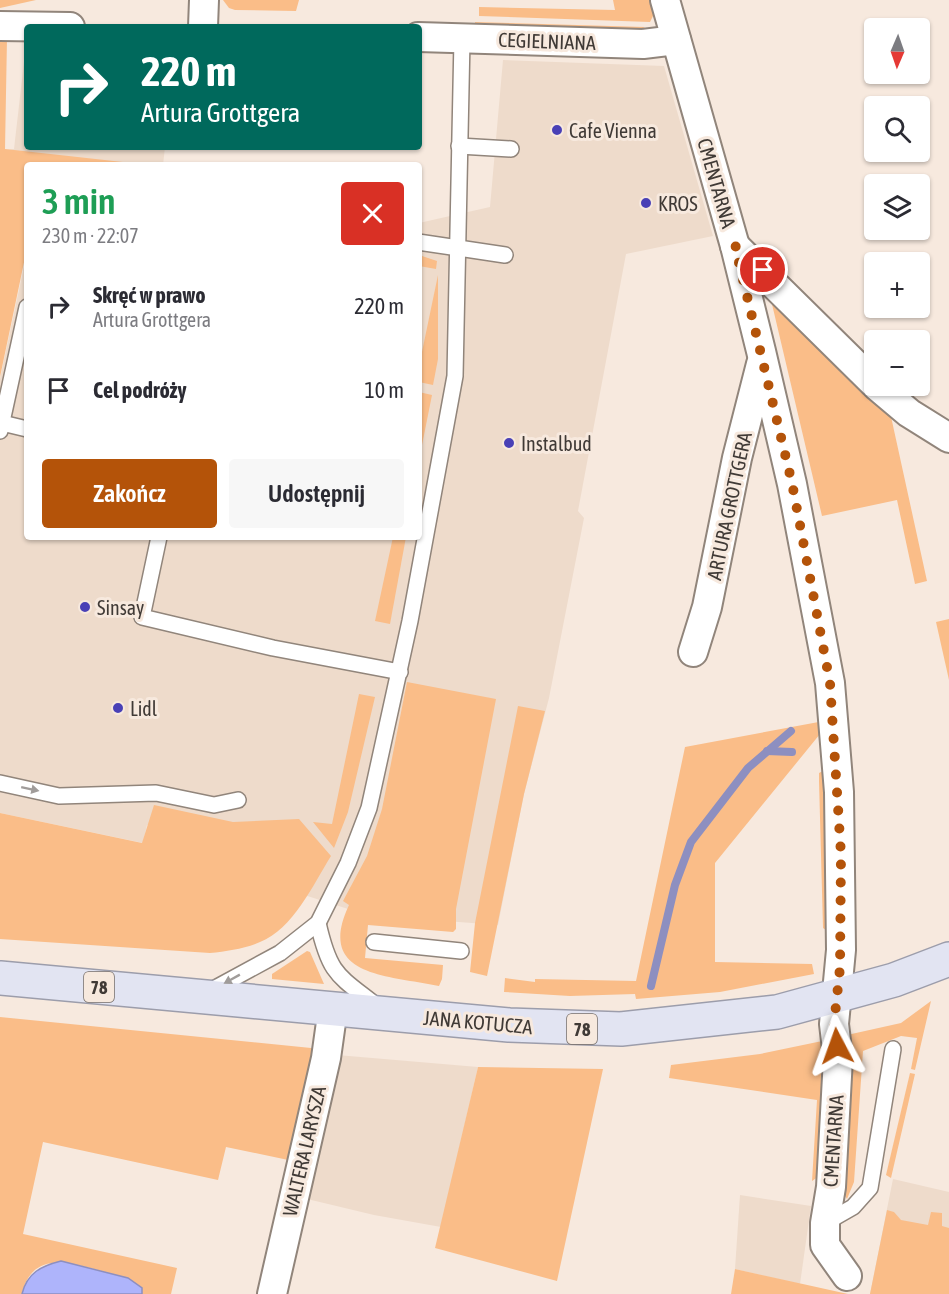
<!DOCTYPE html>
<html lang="pl">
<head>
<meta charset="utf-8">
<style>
	:root { --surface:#fff; --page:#f7f7f7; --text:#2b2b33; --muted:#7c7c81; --accent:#b45309 }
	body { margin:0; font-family:"Asap Condensed",sans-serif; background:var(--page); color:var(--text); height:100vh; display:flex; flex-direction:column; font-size:22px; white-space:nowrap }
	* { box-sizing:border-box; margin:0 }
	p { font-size:20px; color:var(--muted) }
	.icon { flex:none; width:33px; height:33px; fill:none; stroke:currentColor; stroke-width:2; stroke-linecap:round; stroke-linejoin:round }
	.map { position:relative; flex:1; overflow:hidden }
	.drawer { position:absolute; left:24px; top:162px; width:398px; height:378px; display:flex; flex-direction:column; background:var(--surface); border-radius:6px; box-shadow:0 2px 4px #0004 }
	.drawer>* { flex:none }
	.banner { position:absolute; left:24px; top:24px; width:398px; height:126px; border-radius:6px; box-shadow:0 2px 4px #0004; background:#00695c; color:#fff; overflow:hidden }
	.needle { width:39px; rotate:182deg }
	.buttons { position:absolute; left:864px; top:18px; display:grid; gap:12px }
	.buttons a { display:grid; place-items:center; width:66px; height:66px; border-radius:6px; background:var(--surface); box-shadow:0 2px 4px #0004; font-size:30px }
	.pin { position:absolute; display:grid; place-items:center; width:51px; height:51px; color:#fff; margin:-26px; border:3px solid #fff; border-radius:50%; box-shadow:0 2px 6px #0007 }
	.me { position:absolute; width:66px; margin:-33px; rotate:356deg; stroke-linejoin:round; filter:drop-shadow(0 0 4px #0008) }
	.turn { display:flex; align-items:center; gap:21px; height:126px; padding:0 18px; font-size:27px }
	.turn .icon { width:78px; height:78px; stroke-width:2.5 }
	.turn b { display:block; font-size:42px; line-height:51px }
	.round { display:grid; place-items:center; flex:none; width:63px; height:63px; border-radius:6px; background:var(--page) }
	.overview { display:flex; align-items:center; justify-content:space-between; height:102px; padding:0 18px }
	h1 { font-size:36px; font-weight:600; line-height:45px; color:#1e9e55 }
	.action { display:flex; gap:12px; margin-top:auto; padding:12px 18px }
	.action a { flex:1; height:69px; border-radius:6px; background:var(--accent); color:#fff; font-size:24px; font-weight:600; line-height:69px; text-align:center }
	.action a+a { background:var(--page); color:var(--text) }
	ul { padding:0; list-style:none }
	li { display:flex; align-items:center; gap:18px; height:84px; padding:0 18px }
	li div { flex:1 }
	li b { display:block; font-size:22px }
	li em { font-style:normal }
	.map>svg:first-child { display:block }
	.built { fill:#eedbcb }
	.green { fill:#fabd88 }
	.water { fill:#aeb4fb; stroke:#8d8fc0; stroke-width:1.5 }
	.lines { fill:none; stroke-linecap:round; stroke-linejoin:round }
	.stream { stroke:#8d8fc0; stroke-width:8 }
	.lane-casing { stroke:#91857b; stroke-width:18 }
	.street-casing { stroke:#91857b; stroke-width:32 }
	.primary-casing { stroke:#9c9dab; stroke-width:36 }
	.lane { stroke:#fff; stroke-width:15 }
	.street { stroke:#fff; stroke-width:28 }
	.primary { stroke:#e2e4f2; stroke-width:33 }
	.oneway { fill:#a09c9a }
	.route { stroke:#b45309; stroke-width:10; stroke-dasharray:0 18 }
	.poi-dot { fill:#4940b6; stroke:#f7e9de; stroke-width:2 }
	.labels { text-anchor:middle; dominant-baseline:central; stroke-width:6; stroke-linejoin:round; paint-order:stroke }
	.shield { fill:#f7e9de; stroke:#776e68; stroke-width:1.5 }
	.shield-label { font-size:18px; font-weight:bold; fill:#403a36 }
	.street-label { font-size:20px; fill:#403a36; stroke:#f7e9de }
	.poi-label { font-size:20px; fill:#403a36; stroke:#f7e9de; text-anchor:start }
</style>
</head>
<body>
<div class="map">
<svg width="949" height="1294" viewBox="0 0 949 1294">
	<rect width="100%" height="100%" fill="#f7e9de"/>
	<g class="built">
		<path d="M503 60 664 66 713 236 626 254 578 511 584 518 549 698 524 794 498 925 367 915 229 871 147 825 143 843 0 813V379L27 252V537H418L419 223 490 207Z"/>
		<path d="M24 62H27V147H165L163 165H27L5 150 14 149Z"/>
		<path d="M337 1055 478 1067 441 1227 374 1215 303 1198Z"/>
		<path d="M893 1179 949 1192V1294H870Z"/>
		<path d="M740 1195 811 1206 800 1284 735 1269Z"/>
	</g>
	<g class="green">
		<path d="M0 0H36L0 8Z"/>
		<path d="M223 0H299L296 11 235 10 229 8Z"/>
		<path d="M613 0H654V14L650 22 479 16V7L615 10Z"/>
		<path d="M475 22 645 27 638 31 475 28Z"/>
		<path d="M0 38H7L5 149 150 165H27V248L0 377Z"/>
		<path d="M419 255 437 261 436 269 419 266Z"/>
		<path d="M438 275V359L433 385 419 382 418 371Z"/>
		<path d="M767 283 890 412 927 581 915 584 897 500 822 516Z"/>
		<path d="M419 392 432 395 419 460Z"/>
		<path d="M393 537H406L390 624 375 621Z"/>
		<path d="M949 619V680L936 622Z"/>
		<path d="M407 682 496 699 456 909V929L453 932 368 925 365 958 443 965 442 979 439 986C388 975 315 977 349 905L343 901 367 856 382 809Z"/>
		<path d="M359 694 375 697 348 812 334 848 313 822 332 824Z"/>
		<path d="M518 706 545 711 524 794 487 976 470 972 475 923Z"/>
		<path d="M824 721 820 734 715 863V962L812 964 814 974 720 992 636 999 635 994 570 996 504 992 505 978 535 982V979L636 981 685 747Z"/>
		<path d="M825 770 829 932 823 928 819 781V773Z"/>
		<path d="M154 805 233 822 299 819 331 856C313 885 293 929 260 942 244 949 227 951 210 953L0 939V813L142 843Z"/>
		<path d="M307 951 310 952 324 984 272 979V974Z"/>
		<path d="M931 1001 915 1070 911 1069 917 1038 901 1036 863 1051 854 1182 847 1199 842 1191 847 1035 901 1023Z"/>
		<path d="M0 1017 321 1049 293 1161 226 1147 218 1180 43 1142 23 1234 177 1268 171 1294H142V1288C127 1277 111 1274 94 1269 63 1261 31 1254 22 1294H0Z"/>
		<path d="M827 1040 825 1172 812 1181 817 1100 669 1078 671 1065 760 1054Z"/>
		<path d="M478 1067 603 1069 557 1281 435 1248Z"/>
		<path d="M910 1073 915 1074 891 1178 886 1175Z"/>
		<path d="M887 1210 894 1212 901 1220 928 1225 931 1212 942 1213V1226L949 1228V1294H870Z"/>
		<path d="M735 1269 848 1294H731Z"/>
	</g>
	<path class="water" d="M61 1261 128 1278 142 1288V1294H22C27 1273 41 1266 61 1261Z"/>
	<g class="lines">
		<g class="stream">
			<path d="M767 751 792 752"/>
			<path d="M651 986 675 885 691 842 748 768 791 731"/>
		</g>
		<defs>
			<g id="lane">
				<path d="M459 146 511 149"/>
				<path d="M418 242 505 255"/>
				<path d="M2 423 27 429"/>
				<path d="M0 431 27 307"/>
				<path d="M159 537 142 617 273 648 400 672"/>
				<path d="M0 783 59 796 156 793 214 805 238 800"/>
				<path d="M318 923C330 976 338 975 378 1007"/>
				<path d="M374 942 461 951"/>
				<path d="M210 991 280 953 318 923 348 863 369 808 410 621 455 376 462 39"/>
				<path d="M825 1223 853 1207 870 1188 893 1049"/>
			</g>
			<g id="street">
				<path d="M665 0 735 246 761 351 792 484 830 683 839 792 841 950 834 1024 838 1058 831 1187 825 1223V1245L847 1276"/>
				<path d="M0 26 70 27"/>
				<path d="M203 27 204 0"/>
				<path d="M418 37 643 44 676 40"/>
				<path d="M735 246 874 383"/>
				<path d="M877 386 909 413 949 438"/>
				<path d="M693 652 707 607 737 458 761 364"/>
				<path d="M272 1294 326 1058 333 1008"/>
			</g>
			<path id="primary" d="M0 978 509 1025 621 1029 777 1012 894 980 949 959"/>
		</defs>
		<use href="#lane" class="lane-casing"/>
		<use href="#street" class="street-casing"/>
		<use href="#primary" class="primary-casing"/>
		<use href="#lane" class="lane"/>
		<use href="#street" class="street"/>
		<use href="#primary" class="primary"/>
	</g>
	<defs><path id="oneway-solid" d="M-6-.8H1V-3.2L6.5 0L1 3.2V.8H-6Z" transform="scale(1.5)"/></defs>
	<g class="oneway">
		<use href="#oneway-solid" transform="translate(30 789) rotate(12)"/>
		<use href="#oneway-solid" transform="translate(232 979) rotate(151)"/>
	</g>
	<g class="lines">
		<path class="route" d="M763 270 735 246 792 483 830 683 841 854 840 968 834 1024 837 1046"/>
	</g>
	<g class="poi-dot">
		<circle cx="557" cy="130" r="6"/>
		<circle cx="646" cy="203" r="6"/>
		<circle cx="509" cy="443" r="6"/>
		<circle cx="85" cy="607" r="6"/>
		<circle cx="118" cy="708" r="6"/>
	</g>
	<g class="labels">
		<g class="shield">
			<rect x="84" y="972" width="30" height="30" rx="4.5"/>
			<rect x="567" y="1014" width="30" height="30" rx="4.5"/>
		</g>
		<g class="shield-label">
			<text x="99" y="987">78</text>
			<text x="582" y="1029">78</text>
		</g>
		<g class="street-label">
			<text transform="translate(547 41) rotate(2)">CEGIELNIANA</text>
			<text transform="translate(717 183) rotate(74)">CMENTARNA</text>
			<text transform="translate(729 506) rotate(-78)">ARTURA GROTTGERA</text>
			<text transform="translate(478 1022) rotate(5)">JANA KOTUCZA</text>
			<text transform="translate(833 1141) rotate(-86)">CMENTARNA</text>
			<text transform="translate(304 1151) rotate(-77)">WALTERA LARYSZA</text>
		</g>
		<g class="poi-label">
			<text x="569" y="130">Cafe Vienna</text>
			<text x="658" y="203">KROS</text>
			<text x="521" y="443">Instalbud</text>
			<text x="97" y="607">Sinsay</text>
			<text x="130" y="708">Lidl</text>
		</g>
	</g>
</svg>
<div class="buttons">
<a><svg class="needle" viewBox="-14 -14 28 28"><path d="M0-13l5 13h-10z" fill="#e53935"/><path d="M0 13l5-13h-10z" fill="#7c7c81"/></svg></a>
<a><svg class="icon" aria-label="search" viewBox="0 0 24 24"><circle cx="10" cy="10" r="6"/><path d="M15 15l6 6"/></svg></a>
<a><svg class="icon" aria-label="layers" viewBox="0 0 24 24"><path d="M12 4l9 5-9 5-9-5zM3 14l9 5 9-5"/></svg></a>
<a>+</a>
<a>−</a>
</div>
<div class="pin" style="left:763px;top:270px;background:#d93025"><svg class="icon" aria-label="arrive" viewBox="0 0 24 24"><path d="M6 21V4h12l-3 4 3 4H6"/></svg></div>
<svg class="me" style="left:837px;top:1046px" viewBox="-20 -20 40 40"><path d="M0-17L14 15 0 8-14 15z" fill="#b45309" stroke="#fff" stroke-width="4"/></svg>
<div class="banner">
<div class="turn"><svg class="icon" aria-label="right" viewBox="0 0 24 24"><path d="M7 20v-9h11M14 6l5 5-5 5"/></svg><div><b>220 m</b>Artura Grottgera</div></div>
</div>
<section class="drawer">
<div class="overview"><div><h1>3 min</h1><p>230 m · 22:07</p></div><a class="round" style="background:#d93025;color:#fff"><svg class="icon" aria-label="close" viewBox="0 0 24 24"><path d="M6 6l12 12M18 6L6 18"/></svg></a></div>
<ul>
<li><svg class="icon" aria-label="right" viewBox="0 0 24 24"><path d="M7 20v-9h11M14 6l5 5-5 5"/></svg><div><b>Skręć w prawo</b><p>Artura Grottgera</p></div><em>220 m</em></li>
<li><svg class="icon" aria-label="arrive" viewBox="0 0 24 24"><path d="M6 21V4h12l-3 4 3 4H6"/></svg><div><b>Cel podróży</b></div><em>10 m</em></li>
</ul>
<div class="action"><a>Zakończ</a><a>Udostępnij</a></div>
</section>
</div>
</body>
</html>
